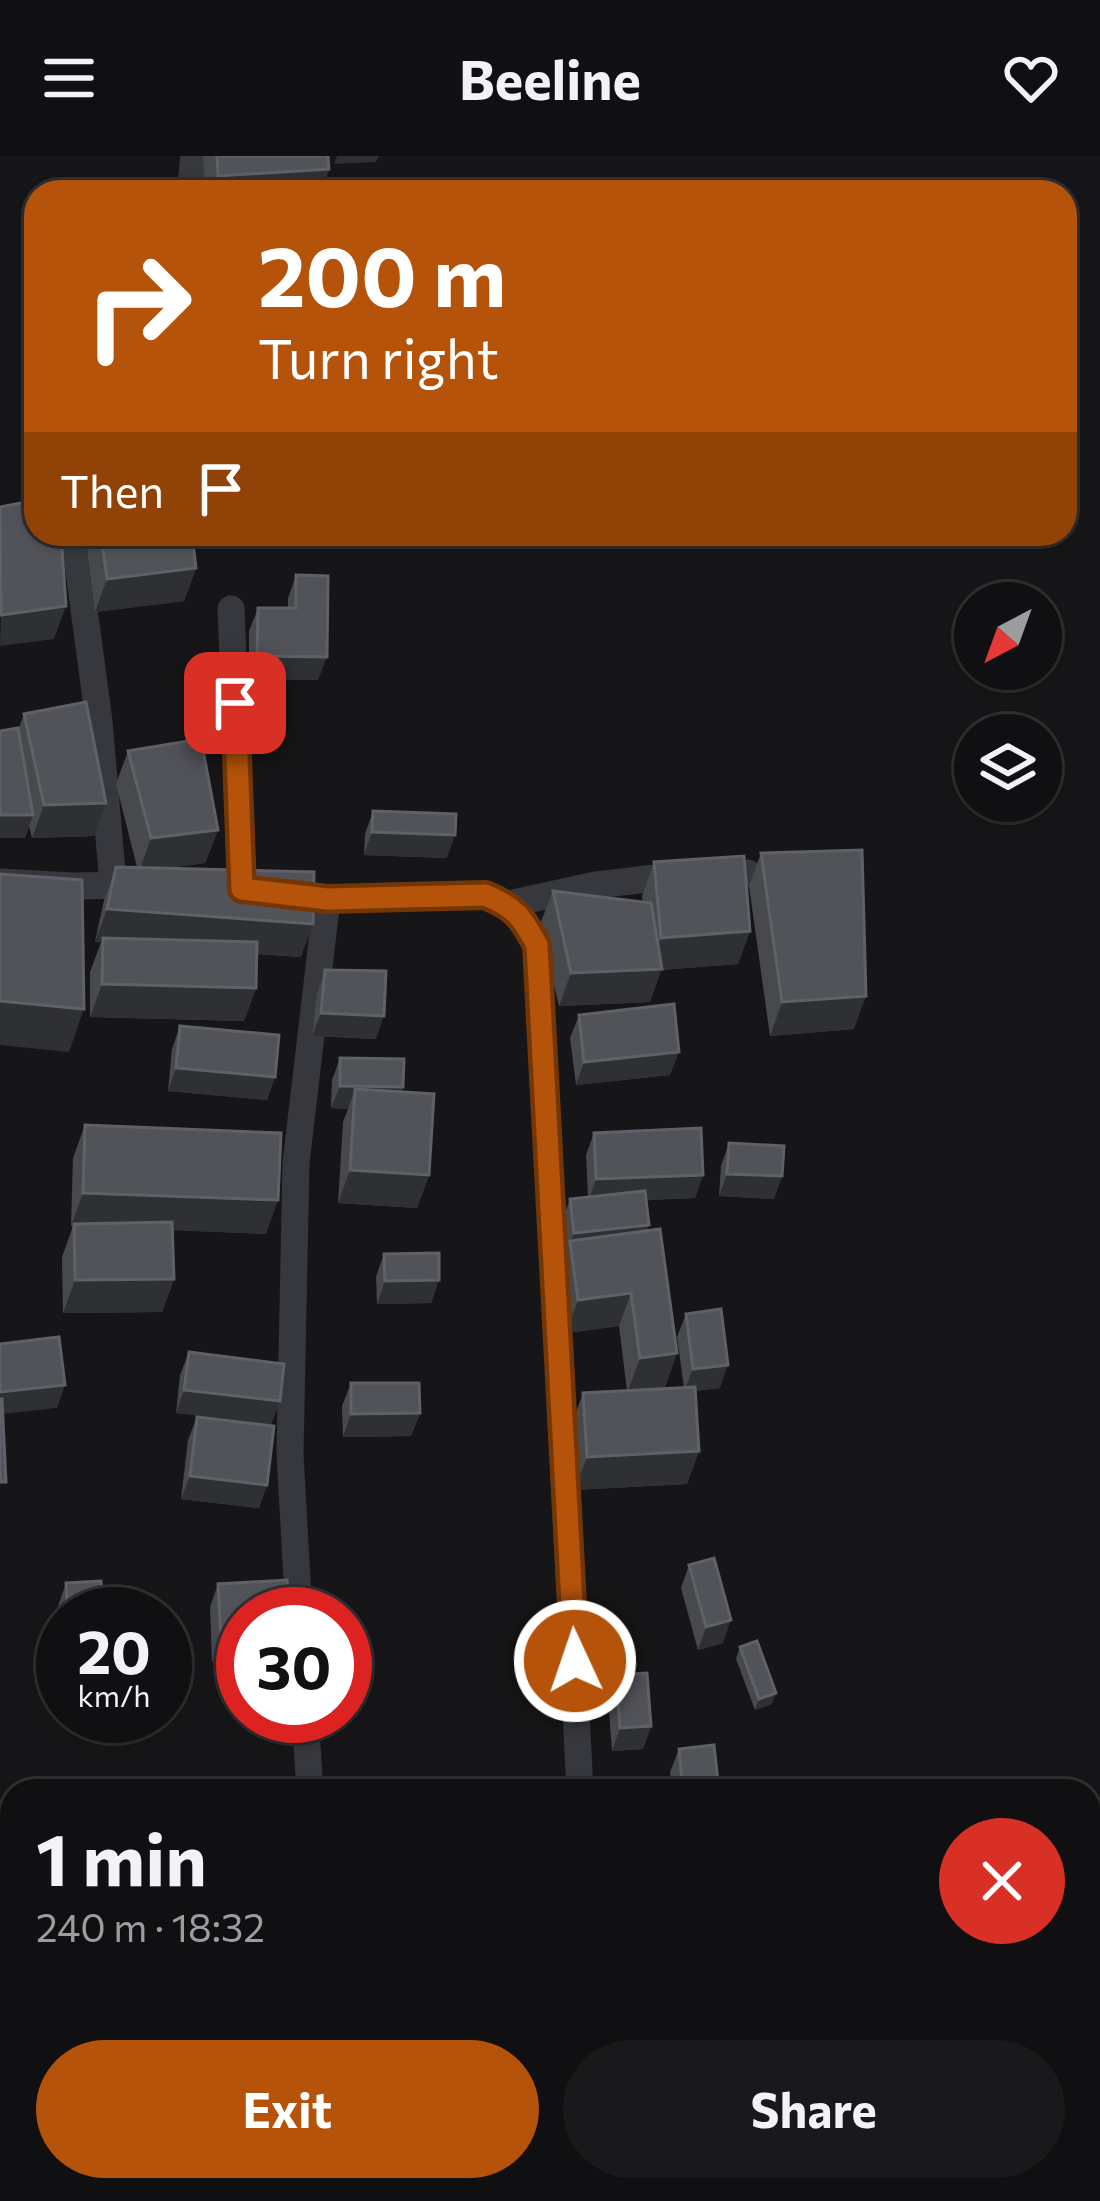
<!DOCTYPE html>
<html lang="en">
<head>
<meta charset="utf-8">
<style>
	:root { --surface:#101012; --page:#19191b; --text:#f1f3f6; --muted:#9c9d9f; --line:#303032; --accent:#b45309 }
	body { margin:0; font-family:Commissioner,sans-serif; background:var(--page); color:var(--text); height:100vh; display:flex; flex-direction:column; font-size:45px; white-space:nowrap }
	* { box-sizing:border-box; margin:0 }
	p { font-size:39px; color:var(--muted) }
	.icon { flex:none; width:66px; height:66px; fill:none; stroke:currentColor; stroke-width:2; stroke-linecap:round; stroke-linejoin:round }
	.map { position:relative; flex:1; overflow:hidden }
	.details { position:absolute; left:0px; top:1623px; width:1101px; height:423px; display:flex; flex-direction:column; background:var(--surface); border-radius:36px 36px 0 0; box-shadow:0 3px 9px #0004,0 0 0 3px var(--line) }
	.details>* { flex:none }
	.hud { position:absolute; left:24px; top:24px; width:1053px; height:366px; border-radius:36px; box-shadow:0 3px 9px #0004,0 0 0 3px var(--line); background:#b45309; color:#fff; overflow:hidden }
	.needle { width:78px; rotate:221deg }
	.buttons { position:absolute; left:954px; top:426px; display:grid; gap:24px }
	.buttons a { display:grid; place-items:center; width:108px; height:108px; border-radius:50%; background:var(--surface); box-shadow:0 3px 9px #0004,0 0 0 3px var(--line); font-size:60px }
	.speed { position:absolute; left:36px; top:1431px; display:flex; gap:24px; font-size:60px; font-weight:700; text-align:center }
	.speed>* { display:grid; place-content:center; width:156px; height:156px; border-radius:50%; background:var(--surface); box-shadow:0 3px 9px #0004,0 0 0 3px var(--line); line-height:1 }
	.speed small { font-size:30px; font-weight:400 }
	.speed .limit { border:18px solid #d22; background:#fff; color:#111 }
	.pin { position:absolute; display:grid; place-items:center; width:102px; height:102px; color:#fff; margin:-51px; border-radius:24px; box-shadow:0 6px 18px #0006 }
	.me { position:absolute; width:132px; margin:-66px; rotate:357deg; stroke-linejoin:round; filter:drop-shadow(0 0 9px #0008) }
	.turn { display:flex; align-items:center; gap:42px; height:252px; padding:0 36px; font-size:54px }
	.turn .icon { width:156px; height:156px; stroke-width:2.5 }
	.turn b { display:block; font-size:84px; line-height:102px }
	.then { display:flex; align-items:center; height:114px; padding:0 36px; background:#0003; gap:24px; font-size:45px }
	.round { display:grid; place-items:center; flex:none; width:126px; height:126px; border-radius:63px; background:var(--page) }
	.overview { display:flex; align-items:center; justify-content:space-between; height:204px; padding:0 36px }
	h1 { font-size:72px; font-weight:700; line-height:90px }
	.cta { display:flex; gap:24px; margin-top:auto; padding:24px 36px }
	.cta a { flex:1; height:138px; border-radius:72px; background:var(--accent); color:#fff; font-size:48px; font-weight:700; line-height:138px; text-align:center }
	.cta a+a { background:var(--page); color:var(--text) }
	header { display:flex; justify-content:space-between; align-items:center; height:156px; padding:0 36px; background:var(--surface); font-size:54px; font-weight:700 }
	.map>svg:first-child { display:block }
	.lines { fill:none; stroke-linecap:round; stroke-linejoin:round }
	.minor { stroke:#37383d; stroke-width:27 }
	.wall { fill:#47494d }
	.shaded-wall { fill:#2f3033 }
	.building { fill:#525359; stroke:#5f6168; stroke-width:3 }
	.route-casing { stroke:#753606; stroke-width:30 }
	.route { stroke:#b45309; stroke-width:21 }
</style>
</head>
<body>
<header><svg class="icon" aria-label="menu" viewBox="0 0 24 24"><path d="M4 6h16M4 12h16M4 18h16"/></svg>Beeline<svg class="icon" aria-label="heart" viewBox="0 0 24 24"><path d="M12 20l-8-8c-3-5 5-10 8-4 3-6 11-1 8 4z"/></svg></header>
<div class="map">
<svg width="1100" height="2045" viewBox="0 0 1100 2045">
	<rect width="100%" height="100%" fill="#161618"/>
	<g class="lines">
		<g class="minor">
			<path d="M190 36 194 0"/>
			<path d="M74 378 99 565 113 728"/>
			<path d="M231 453 242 733"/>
			<path d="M0 726 72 730 146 729"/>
			<path d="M280 738 327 743 485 739C515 751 522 761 537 789L580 1635"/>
			<path d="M508 748 596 729 664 721 748 717"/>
			<path d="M299 1458 290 1298 296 1007 327 743"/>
			<path d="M305 1560 310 1635"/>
		</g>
	</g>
	<g class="wall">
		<path d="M203 0H328L329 13 321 36H205Z"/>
		<path d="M92 378H192L196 412 184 445 95 456 87 392Z"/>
		<path d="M296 419 318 524 249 523V475L258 452H288V442Z"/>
		<path d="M24 558 106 647 94 680 32 682 29 670 25 682H0V575L18 574Z"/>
		<path d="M128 595 218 674 205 707 168 712 301 801 257 798 256 832 244 865 90 861V816L101 786H95L104 744 116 711H137L116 628Z"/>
		<path d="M373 655 447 702 364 699 365 678Z"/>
		<path d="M761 697 854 873 770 880 749 730Z"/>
		<path d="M654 706 750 775 738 808 661 814 650 846 559 850 540 768 553 735 643 746 642 740Z"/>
		<path d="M325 814 376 883 312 880 317 837Z"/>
		<path d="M579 859 670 919 576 929 570 882Z"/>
		<path d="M180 870 275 921 267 944 168 935 172 893Z"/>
		<path d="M340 902 403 931 401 936 429 1019 417 1052 338 1047 343 966 348 953 331 952 332 924Z"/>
		<path d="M85 969 266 1078 173 1074 174 1123 162 1156 63 1157 62 1101 73 1070H71L73 1002Z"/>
		<path d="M594 977 703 1019 695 1042 646 1044 647 1075 677 1197 665 1231 638 1234 684 1232 677 1181 686 1158 720 1232 695 1235 699 1295 687 1328 574 1334 571 1270 583 1237 627 1235 619 1170 566 1177 558 1118 565 1098 562 1066 570 1043 588 1041 586 999Z"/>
		<path d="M729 987 782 1020 774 1043 719 1040 721 1010Z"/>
		<path d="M384 1098 439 1124 431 1147 377 1148 376 1121Z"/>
		<path d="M189 1196 280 1245 271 1268 176 1257 180 1219Z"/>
		<path d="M351 1227 420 1257 411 1280 343 1281 342 1250Z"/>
		<path d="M197 1261 267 1329 259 1352 181 1343 188 1284Z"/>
		<path d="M689 1409 723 1487 698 1494 681 1432Z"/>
		<path d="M287 1424 212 1506 210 1451 218 1428Z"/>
		<path d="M66 1427 104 1458H63V1498H61L58 1450Z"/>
		<path d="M740 1491 772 1548 755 1554 736 1503Z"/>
		<path d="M616 1519 651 1570 643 1593 612 1595 608 1542Z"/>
		<path d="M679 1593 719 1635H672L670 1616Z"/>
		<path d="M418 2034H609V2038L606 2045H419Z"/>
	</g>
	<g class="shaded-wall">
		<path d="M337 0H379L376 6 334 8Z"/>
		<path d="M329 13 321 36H212L218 20Z"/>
		<path d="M196 412 184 445 95 456 107 423Z"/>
		<path d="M66 450 54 483 0 490 1 459Z"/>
		<path d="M257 500 327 501 318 524 249 523Z"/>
		<path d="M106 647 94 680 32 682 44 649Z"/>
		<path d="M0 659H33L25 682H0Z"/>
		<path d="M218 674 205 707 139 716 151 682Z"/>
		<path d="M372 676 455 679 447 702 364 699Z"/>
		<path d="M107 753 313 768 301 801 95 786Z"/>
		<path d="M750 775 738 808 661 814 650 846 559 850 571 817 649 814 661 782Z"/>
		<path d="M102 828 256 832 244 865 90 861Z"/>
		<path d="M866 840 854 873 770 880 782 846Z"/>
		<path d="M0 845 84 853 69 896 0 889Z"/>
		<path d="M321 857 384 860 376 883 312 880Z"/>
		<path d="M679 896 670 919 576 929 584 906Z"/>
		<path d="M176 912 275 921 267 944 168 935Z"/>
		<path d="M340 930 403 931 395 954 355 933 348 953 331 952Z"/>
		<path d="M350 1014 429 1019 417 1052 338 1047Z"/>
		<path d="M727 1018 782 1020 774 1043 719 1040Z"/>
		<path d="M703 1019 695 1042 588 1046 596 1023Z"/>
		<path d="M83 1037 278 1044 266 1078 71 1070Z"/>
		<path d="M649 1069 640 1092 570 1087 574 1077Z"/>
		<path d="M174 1123 162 1156 63 1157 75 1124Z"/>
		<path d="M439 1124 431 1147 377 1148 385 1125Z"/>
		<path d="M631 1137 619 1170 566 1177 578 1144Z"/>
		<path d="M677 1197 665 1231 628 1235 640 1202Z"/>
		<path d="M728 1209 720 1232 684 1236 693 1213Z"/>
		<path d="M65 1229 57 1252 0 1258V1236Z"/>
		<path d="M184 1234 280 1245 271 1268 176 1257Z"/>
		<path d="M420 1257 411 1280 343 1281 351 1258Z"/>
		<path d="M699 1295 687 1328 574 1334 587 1301Z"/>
		<path d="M190 1320 267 1329 259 1352 181 1343Z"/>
		<path d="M731 1464 723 1487 698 1494 706 1471Z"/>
		<path d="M243 1482V1504L212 1506 221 1483Z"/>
		<path d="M776 1537 772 1548 755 1554 759 1543Z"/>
		<path d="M651 1570 643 1593 612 1595 620 1572Z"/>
		<path d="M1 1810H12V1843H0Z"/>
		<path d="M12 1913V1946H0V1914Z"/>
		<path d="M12 1993V2016L0 2017V1994Z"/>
		<path d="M609 2038 606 2045H471Z"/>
	</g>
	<g class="building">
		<path d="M217 0H328L329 13 218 20Z"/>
		<path d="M36 344V378H61L66 450 1 459 0 351Z"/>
		<path d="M101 378H192L196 412 107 423Z"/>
		<path d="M296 419 328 420 327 501 257 500 258 452H296Z"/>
		<path d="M86 546 106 647 44 649 24 558Z"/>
		<path d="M18 572 33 659H0V575Z"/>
		<path d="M201 583 218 674 151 682 128 595Z"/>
		<path d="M373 655 456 658 455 679 372 676Z"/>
		<path d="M862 694 866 840 782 846 761 697Z"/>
		<path d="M744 700 750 775 661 782 654 706Z"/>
		<path d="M116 711 314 716 313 768 107 753Z"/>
		<path d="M0 718 82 724 84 853 0 845Z"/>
		<path d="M553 735 651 747 662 813 571 817Z"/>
		<path d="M103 782 257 786 256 832 102 828Z"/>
		<path d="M325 814 386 815 384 860 321 857Z"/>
		<path d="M674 848 679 896 584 906 579 859Z"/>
		<path d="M180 870 279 879 275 921 176 912Z"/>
		<path d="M340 902 404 903 403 931 340 930Z"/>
		<path d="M355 933 434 938 429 1019 350 1014Z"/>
		<path d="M85 969 281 977 278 1044 83 1037Z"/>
		<path d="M701 972 703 1019 596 1023 594 977Z"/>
		<path d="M729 987 784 990 782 1020 727 1018Z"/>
		<path d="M645 1035 649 1069 574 1077 570 1043Z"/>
		<path d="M172 1066 174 1123 75 1124 74 1068Z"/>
		<path d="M660 1073 677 1197 640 1202 631 1137 578 1144 570 1085Z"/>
		<path d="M439 1097V1124L385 1125 384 1098Z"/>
		<path d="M721 1153 728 1209 693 1213 686 1158Z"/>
		<path d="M59 1181 65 1229 0 1236V1188Z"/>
		<path d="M189 1196 284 1208 280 1245 184 1234Z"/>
		<path d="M351 1227H419L420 1257 351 1258Z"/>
		<path d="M695 1231 699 1295 587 1301 583 1237Z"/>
		<path d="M0 1243H2L6 1326H0Z"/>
		<path d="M197 1261 274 1270 267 1329 190 1320Z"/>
		<path d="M714 1402 731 1464 706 1471 689 1409Z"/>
		<path d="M287 1424 289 1458H243V1482L221 1483 218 1428Z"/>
		<path d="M101 1425 104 1458H68L66 1427Z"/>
		<path d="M757 1485 776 1537 759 1543 740 1491Z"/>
		<path d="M647 1517 651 1570 620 1572 616 1519Z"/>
		<path d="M714 1589 719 1635H683L679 1593Z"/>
		<path d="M12 1741V1810H1L0 1742Z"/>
		<path d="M12 1820V1913L0 1914V1821Z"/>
		<path d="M12 1933V1993L0 1994V1934Z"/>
		<path d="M432 2034H609V2038L471 2045H433Z"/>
		<rect x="617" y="2034" width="57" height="11"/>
	</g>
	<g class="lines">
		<defs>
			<path id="route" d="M235 547 242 733 327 743 485 739C515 751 522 761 537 789L575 1505"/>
		</defs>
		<use href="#route" class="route-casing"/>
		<use href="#route" class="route"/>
	</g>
</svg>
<div class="buttons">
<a><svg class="needle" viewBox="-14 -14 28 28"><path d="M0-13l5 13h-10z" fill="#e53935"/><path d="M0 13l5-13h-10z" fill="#9c9d9f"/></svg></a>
<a><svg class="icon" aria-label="layers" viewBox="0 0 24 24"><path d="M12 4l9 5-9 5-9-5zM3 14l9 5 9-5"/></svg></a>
</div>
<div class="speed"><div>20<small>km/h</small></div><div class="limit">30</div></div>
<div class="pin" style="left:235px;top:547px;background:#d93025"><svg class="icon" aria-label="arrive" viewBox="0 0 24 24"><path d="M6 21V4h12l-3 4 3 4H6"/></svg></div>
<svg class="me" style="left:575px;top:1505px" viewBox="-20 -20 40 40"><circle r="17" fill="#b45309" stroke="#fff" stroke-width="3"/><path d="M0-11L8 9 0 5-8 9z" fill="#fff"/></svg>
<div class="hud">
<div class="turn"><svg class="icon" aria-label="right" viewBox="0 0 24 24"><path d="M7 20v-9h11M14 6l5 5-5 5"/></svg><div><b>200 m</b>Turn right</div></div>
<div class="then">Then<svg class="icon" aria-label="arrive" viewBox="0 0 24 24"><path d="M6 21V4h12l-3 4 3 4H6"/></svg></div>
</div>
<section class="details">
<div class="overview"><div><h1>1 min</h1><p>240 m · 18:32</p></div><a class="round" style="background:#d93025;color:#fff"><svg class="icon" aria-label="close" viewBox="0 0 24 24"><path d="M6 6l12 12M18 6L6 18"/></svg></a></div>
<div class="cta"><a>Exit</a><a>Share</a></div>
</section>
</div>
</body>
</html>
